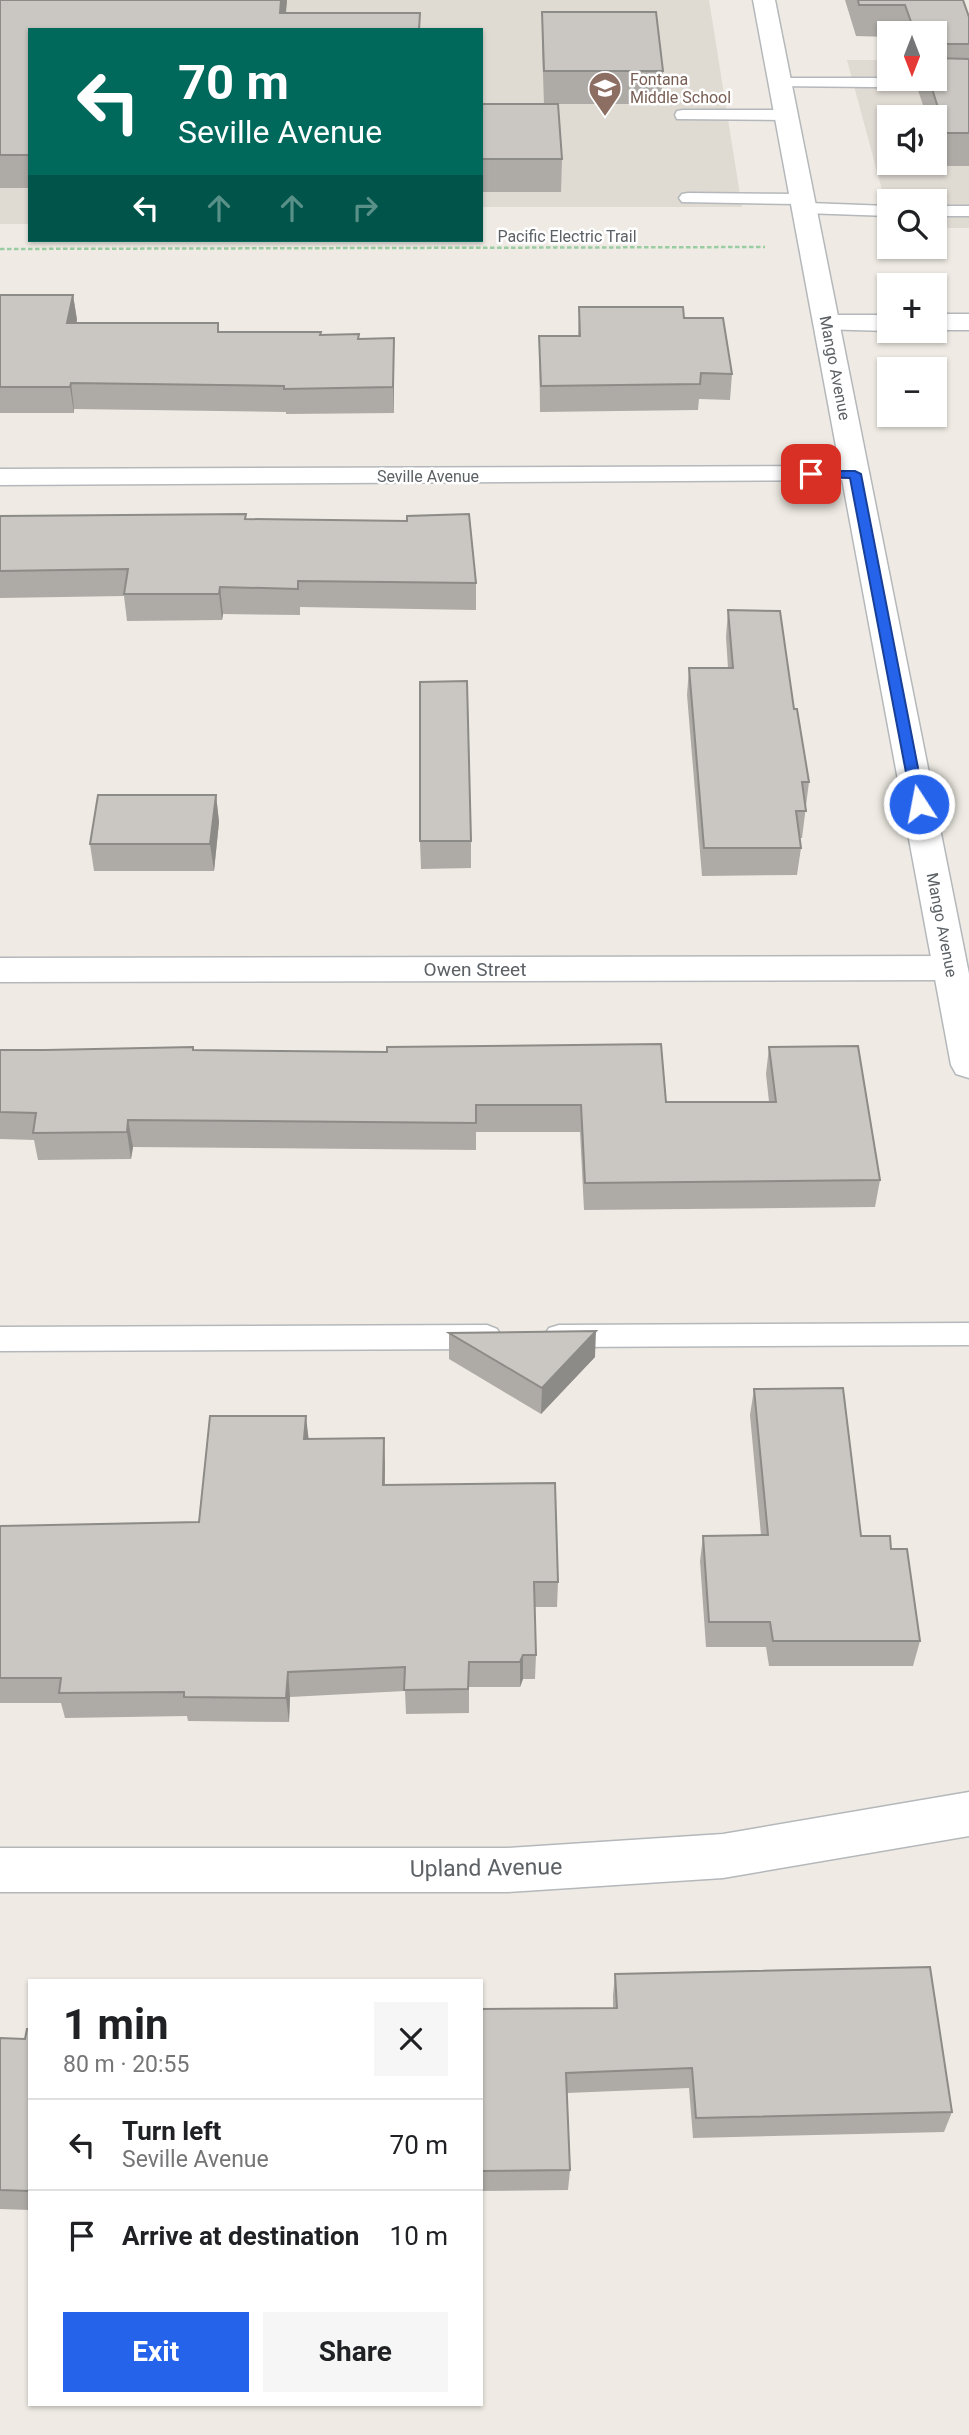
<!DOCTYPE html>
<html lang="en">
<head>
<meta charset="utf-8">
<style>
	:root { --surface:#fff; --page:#f6f6f6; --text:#202124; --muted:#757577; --line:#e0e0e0; --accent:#2563eb }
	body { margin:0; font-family:Roboto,sans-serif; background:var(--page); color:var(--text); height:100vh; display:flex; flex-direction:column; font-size:26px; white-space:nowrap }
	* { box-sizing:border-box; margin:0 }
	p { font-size:23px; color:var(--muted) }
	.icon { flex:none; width:38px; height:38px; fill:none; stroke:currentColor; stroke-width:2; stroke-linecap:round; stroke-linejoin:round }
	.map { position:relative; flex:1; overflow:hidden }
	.panel { position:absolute; left:28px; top:1979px; width:455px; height:427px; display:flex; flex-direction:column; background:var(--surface); border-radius:0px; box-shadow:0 2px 5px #0004 }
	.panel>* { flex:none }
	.banner { position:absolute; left:28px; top:28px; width:455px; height:214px; border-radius:0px; box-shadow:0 2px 5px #0004; background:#00695c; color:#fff; overflow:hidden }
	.needle { width:46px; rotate:180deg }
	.fabs { position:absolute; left:877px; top:21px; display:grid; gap:14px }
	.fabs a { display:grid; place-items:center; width:70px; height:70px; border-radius:0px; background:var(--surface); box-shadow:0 2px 5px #0004; font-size:35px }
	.pin { position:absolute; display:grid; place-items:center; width:60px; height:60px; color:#fff; margin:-30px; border-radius:14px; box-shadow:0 4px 10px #0006 }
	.me { position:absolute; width:77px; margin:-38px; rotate:349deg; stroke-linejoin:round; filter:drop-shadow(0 0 5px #0008) }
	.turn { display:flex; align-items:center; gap:24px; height:147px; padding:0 35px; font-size:32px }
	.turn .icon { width:91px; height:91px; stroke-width:2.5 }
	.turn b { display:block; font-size:49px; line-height:60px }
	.lanes { display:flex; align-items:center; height:66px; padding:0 35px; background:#0003; justify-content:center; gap:35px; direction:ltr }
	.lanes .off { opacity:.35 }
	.round { display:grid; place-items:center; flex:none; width:74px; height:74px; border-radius:0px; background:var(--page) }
	.head { display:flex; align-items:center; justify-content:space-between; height:119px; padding:0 35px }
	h1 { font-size:42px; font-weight:700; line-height:52px }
	.cta { display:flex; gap:14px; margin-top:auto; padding:14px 35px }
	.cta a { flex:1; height:80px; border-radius:0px; background:var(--accent); color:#fff; font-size:28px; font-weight:700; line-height:80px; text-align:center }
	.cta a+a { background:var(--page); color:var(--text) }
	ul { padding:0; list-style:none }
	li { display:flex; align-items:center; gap:21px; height:91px; padding:0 35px; border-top:2px solid var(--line) }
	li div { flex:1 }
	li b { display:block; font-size:26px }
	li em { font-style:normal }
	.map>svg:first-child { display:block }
	.education { fill:#dfdad2; fill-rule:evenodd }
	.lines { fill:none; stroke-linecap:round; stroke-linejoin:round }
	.service-casing { stroke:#b4b8bb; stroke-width:3 }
	.minor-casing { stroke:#b4b8bb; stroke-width:3 }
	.tertiary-casing { stroke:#b4b8bb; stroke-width:3 }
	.path { stroke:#9bcda2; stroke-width:2.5; stroke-dasharray:4.5 2.5; stroke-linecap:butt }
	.service { fill:#fff; fill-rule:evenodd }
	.minor { fill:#fff; fill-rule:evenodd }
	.tertiary { fill:#fff; fill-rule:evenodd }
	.wall { fill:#aeaaa6 }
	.shaded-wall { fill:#8d8b87 }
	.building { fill:#cac6c1; stroke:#8d8b87; stroke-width:2 }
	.route { fill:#2563eb; stroke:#184099; stroke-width:2 }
	.labels { text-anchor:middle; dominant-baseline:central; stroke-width:5; stroke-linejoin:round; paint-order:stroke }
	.far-education-label { font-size:16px; fill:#785e54; stroke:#fff; text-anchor:start }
	.far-street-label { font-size:16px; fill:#5c6165; stroke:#fff }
	.street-label { font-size:19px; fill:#5c6165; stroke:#fff }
	.near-street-label { font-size:23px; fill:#5c6165; stroke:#fff }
</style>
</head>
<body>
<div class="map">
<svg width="969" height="2435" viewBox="0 0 969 2435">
	<rect width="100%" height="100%" fill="#efebe4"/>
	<g class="education">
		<path d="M0 0H709L742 207H481V30H30V224H0Z"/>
		<path d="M847 60H889V79H934L969 60V228H935L934 201H889V216ZM889 117H934V163H889Z"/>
	</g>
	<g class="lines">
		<defs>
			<g id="service">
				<path d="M780 78H969V88L774 86V80Z"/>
				<path d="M683 110H787L795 115 787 120 677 119 675 115 677 111Z"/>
				<path d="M688 193 803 194 812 199 809 203 889 206V216L804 213 795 208 798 204 682 202 679 198 682 194Z"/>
				<rect x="934" y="206" width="35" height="10"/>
				<path d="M969 1323V1345L559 1347 549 1344 544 1336 549 1328 559 1325Z"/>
				<path d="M487 1325 497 1329 502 1337 497 1345 487 1349 0 1351V1327Z"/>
			</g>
			<g id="minor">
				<rect x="934" y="314" width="35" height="16"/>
				<path d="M827 315H889V331L818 329 814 323 818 317Z"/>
				<path d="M855 466 865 468 869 474 865 480 0 485V469Z"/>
				<path d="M950 956 962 960 967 968 962 976 950 980 0 982V958Z"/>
				<path d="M969 1792V1836L723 1878 508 1892H0V1848H508L723 1834Z"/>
			</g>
			<path id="tertiary" d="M753 0H775L969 974V1078L956 1074 951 1065Z"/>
		</defs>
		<use href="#service" class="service-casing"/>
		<use href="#minor" class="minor-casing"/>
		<use href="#tertiary" class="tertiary-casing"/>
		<path class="path" d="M0 249 765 247"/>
		<use href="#service" class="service"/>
		<use href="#minor" class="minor"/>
		<use href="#tertiary" class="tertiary"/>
	</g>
	<g class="wall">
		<path d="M0 0H287L286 13H420V30H30V188H0Z"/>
		<path d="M845 0H963L969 17V166H941L934 143V117H927L918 90 920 79H934V33H889V37L856 36Z"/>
		<path d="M542 12 663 71 661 104H544L542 44Z"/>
		<path d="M481 104 562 159 561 192H481Z"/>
		<path d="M0 295H73L77 320 76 323 219 332 321 335 359 339 394 364V413L286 414V412L74 409V413H0Z"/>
		<path d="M579 307 684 318 732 374 730 400 699 399 698 410 540 412 539 336H578Z"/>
		<path d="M246 514V519L476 583V610L300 607V615L223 614 222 620 127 621 124 596 0 598V518Z"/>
		<path d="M728 610 794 709 809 782 802 838H800L801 848 797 875 702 876 687 695 689 668H728L726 637Z"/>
		<path d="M216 795 219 822 214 871H94L90 844Z"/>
		<path d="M420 841H471V868L421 869Z"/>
		<path d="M193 1047 194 1050 666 1102H769L766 1074 769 1047 880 1180 875 1207 584 1210 580 1132H476V1150L133 1147 131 1159 38 1160 34 1140 0 1139V1050H45Z"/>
		<path d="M449 1333 595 1357 541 1414 449 1359Z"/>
		<path d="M754 1389 861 1536 891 1549 920 1641 913 1666H769L766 1647H706L700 1561 703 1536 761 1535 750 1415Z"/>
		<path d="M308 1439 385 1464V1485L558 1582 557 1607H535L536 1655 535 1679H523L520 1687H469V1713L406 1714 405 1691 290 1697 289 1722 188 1721 187 1716 65 1718 61 1703H0V1526L199 1522Z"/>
		<path d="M615 1974 952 2112 944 2132 693 2138 689 2088 567 2093 570 2170 568 2190 481 2191V2009L613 2008V1995Z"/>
		<path d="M30 2029V2210L0 2209V2038L25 2039Z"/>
	</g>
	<g class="shaded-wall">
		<path d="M281 0H287L284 30 280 13Z"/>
		<path d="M73 295 77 320 71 349 67 323Z"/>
		<path d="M394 338V413L393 387Z"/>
		<path d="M71 383 74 409V413L70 387Z"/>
		<path d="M220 587 223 614 222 620 219 594Z"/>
		<path d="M216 795 219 822 214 871 210 844Z"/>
		<path d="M128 1120 133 1147 131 1159 127 1132Z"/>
		<path d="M596 1331 595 1357 541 1414 542 1388Z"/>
		<path d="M306 1416 309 1442 304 1439Z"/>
		<path d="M384 1438 385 1464 384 1510 383 1485Z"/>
		<path d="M523 1655V1679L520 1687V1662Z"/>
		<path d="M288 1672 290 1697 289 1722 286 1698Z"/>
	</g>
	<g class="building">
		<path d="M0 0H281L280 13H420L419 30H30V155H0Z"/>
		<path d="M858 0H963L969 17V44H934V33H915L905 5H859Z"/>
		<path d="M542 12H656L663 71H544Z"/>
		<path d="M934 58 969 59V133H946L929 79H934Z"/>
		<path d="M481 104H558L562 159H481Z"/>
		<path d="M0 295H73L67 323H218V332H321L320 335 359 334 358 339 394 338 393 387 284 389V386L71 383 70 387H0Z"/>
		<path d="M579 307H683L684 318H723L732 374 701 373 700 384 541 386 539 336H580Z"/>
		<path d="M246 514 245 519 407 521V516L469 514 476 583 298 581V589L220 587 219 594H124L128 569 0 571V516Z"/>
		<path d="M728 610 780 611 794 709H797L809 782H802L806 811H796L801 848H704L689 668H733Z"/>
		<path d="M467 681 471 841H420V682Z"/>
		<path d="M98 795H216L210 844H90Z"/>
		<path d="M661 1044 666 1102H776L769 1047 858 1046 880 1180 585 1183 581 1105H476V1123L128 1120 127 1132 33 1133 36 1113 0 1112V1050H45L193 1047V1050L387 1052V1047Z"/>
		<path d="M596 1331 542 1388 449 1333Z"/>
		<path d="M843 1388 861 1536H890L891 1549H907L920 1641H773L770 1622H709L703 1536 768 1535 754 1389Z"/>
		<path d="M210 1416H306L304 1439 384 1438 383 1485 555 1483 558 1582H534L536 1655H523L520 1662H469L468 1689 404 1690 405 1667 288 1672 286 1698 184 1697V1692L59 1693 61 1678H0V1526L199 1522Z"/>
		<path d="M930 1967 952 2112 696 2118 692 2068 566 2073 570 2170 481 2171V2009L617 2008 615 1974Z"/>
		<path d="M27 2029H30V2191L0 2190V2038L25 2039Z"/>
	</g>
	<path class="route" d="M811 471H855L861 474 925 804 923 807H914L912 804 850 478 807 477 805 474Z"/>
	<defs>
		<symbol id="school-pin" viewBox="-11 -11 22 30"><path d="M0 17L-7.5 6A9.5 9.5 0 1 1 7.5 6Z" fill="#8d6e63" stroke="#fff"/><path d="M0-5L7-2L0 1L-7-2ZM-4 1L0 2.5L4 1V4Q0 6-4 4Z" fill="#fff"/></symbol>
	</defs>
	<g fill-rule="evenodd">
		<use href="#school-pin" x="586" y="69" width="38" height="52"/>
	</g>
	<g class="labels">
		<g class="far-education-label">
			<text x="630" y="79">Fontana<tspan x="630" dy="18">Middle School</tspan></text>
		</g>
		<g class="far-street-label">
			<text x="567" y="236">Pacific Electric Trail</text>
			<text transform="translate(835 368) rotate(79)">Mango Avenue</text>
			<text x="428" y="476">Seville Avenue</text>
			<text transform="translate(942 925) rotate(79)">Mango Avenue</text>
		</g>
		<g class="street-label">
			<text x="475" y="969">Owen Street</text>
		</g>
		<g class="near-street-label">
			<text transform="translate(486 1868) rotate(-1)">Upland Avenue</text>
		</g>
	</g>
</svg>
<div class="fabs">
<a><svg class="needle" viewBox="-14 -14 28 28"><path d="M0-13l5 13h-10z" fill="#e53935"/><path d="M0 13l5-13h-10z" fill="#757577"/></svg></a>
<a><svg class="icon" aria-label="sound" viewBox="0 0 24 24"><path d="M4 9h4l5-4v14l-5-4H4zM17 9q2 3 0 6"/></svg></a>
<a><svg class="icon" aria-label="search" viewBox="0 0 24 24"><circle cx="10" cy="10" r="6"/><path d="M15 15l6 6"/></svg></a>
<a>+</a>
<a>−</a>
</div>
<div class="pin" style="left:811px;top:474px;background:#d93025"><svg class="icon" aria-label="arrive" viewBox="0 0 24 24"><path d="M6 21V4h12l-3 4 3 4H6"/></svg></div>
<svg class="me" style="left:919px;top:804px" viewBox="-20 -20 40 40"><circle r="17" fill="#2563eb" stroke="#fff" stroke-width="3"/><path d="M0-11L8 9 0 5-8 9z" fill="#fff"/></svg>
<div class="banner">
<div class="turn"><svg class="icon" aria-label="left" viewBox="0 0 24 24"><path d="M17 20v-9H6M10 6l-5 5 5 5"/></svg><div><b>70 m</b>Seville Avenue</div></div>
<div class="lanes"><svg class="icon" aria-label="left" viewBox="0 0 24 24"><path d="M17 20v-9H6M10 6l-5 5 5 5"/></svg><svg class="icon off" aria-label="ahead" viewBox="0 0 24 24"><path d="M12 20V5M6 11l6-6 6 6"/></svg><svg class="icon off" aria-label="ahead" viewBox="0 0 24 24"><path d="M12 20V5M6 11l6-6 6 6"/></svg><svg class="icon off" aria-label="right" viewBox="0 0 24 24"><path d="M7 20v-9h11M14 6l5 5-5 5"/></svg></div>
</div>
<section class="panel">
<div class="head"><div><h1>1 min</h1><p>80 m · 20:55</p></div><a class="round"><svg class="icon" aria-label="close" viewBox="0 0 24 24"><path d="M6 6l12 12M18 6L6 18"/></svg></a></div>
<ul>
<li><svg class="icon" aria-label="left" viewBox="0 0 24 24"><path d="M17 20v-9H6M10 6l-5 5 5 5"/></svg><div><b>Turn left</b><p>Seville Avenue</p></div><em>70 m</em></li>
<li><svg class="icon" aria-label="arrive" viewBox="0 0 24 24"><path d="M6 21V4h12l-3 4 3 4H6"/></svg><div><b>Arrive at destination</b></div><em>10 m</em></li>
</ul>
<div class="cta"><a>Exit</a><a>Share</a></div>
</section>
</div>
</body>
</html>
